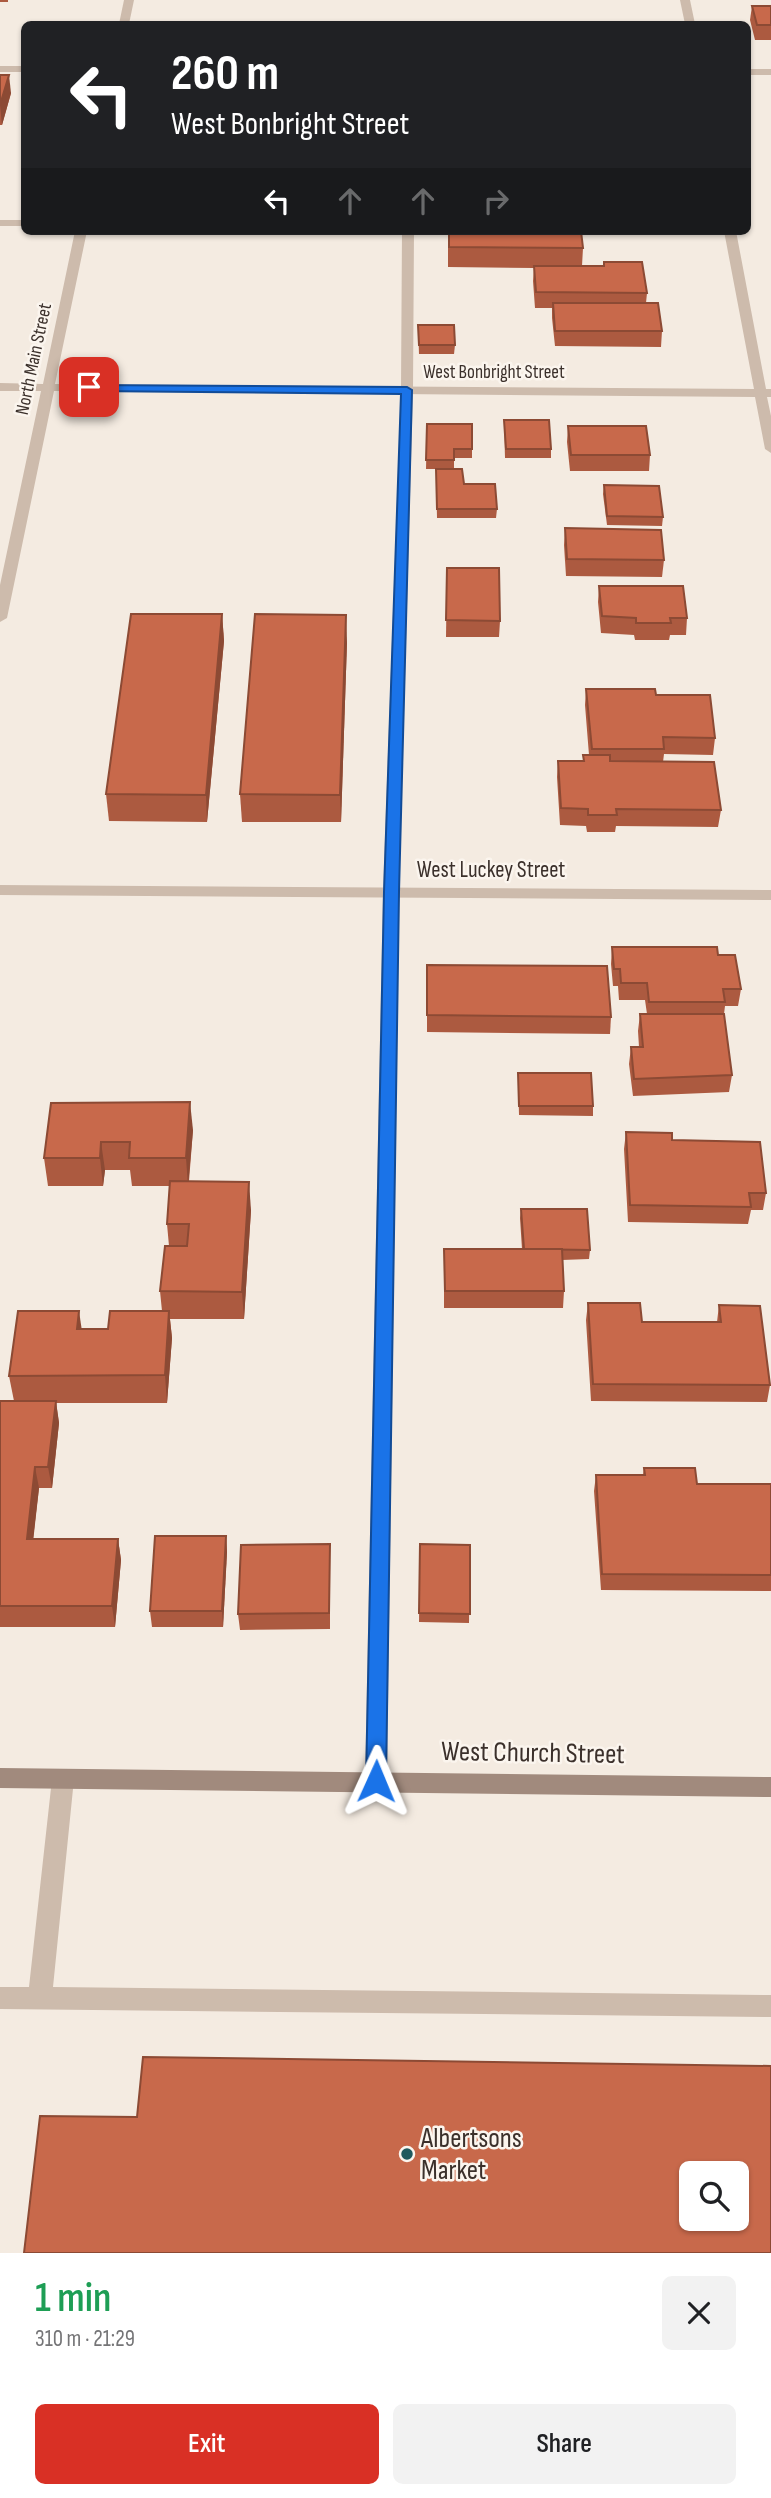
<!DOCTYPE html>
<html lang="en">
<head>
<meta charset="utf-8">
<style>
	:root { --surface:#fff; --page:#f2f2f2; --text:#202124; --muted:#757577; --accent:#d93025 }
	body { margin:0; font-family:"Sofia Sans Condensed",sans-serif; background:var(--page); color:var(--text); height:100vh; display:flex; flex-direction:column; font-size:26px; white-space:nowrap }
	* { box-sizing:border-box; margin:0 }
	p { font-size:23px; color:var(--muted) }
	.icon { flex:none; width:38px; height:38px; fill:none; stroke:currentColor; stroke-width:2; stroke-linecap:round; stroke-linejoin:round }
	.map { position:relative; height:2253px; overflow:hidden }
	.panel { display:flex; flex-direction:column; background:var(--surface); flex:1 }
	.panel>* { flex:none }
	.banner { position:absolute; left:21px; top:21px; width:730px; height:214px; border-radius:10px; box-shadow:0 2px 5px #0004; background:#202124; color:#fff; overflow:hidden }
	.fabs { position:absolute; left:679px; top:2161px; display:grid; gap:14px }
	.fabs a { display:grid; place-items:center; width:70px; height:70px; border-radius:10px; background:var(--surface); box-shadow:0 2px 5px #0004; font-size:35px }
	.pin { position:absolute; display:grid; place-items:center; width:60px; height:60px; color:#fff; margin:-30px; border-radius:14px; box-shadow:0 4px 10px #0006 }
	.me { position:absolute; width:77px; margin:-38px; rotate:1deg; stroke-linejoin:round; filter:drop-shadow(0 0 5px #0008) }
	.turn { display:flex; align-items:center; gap:24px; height:147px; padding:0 35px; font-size:32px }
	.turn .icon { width:91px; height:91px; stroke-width:2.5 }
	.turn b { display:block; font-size:49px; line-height:60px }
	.lanes { display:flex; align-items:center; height:66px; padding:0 35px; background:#0003; justify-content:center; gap:35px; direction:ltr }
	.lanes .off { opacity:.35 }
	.round { display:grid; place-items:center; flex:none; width:74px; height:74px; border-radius:10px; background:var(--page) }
	.headline { display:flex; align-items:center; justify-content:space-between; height:119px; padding:0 35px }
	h1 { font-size:42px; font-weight:600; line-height:52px; color:#1e9e55 }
	.action { display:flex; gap:14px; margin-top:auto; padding:14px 35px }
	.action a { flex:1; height:80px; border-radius:10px; background:var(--accent); color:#fff; font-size:28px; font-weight:600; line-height:80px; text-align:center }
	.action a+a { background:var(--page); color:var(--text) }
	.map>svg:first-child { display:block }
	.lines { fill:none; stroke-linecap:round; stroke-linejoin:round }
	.lane { fill:#cdbbac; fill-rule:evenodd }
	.street { fill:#cdbbac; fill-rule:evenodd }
	.secondary { fill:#a18a7d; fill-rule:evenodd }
	.wall { fill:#ac5a40 }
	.shaded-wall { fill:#8c4a34 }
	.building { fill:#c8694b; stroke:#8c4a34; stroke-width:2; fill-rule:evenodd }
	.route { fill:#1a73e8; stroke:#114b97; stroke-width:2 }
	.poi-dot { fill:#1f5a5e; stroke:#fbf5ee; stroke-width:2.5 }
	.labels { text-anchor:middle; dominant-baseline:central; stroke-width:5; stroke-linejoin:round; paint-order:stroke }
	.far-street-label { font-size:19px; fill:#3b302b; stroke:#fbf5ee }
	.street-label { font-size:23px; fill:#3b302b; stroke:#fbf5ee }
	.near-street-label { font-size:28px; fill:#3b302b; stroke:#fbf5ee }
	.near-poi-label { font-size:28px; fill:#3b302b; stroke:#fbf5ee; text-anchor:start }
</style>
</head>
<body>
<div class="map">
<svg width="771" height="2253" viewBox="0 0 771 2253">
	<rect width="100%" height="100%" fill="#f4ebe1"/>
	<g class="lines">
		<g class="lane">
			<rect x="0" y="220" width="24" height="6"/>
			<path d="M402 231H414L413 390 399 892 387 1781 384 1788 376 1791 368 1788 365 1781 383 892 401 390Z"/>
			<path d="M63 1769 71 1772 74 1779 53 1987 771 1995V2017L0 2009V1987H29L52 1779 55 1772Z"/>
		</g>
		<g class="street">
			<path d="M124 0H134L129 24H119Z"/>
			<path d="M680 0H690L695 24H685Z"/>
			<rect x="0" y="66" width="24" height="6"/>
			<rect x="747" y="69" width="24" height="6"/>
			<path d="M75 231H87L55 384 754 389 724 231H736L766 389H771V397H767L771 416V453L765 449 755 397 54 391 7 618 0 622V585L41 391H0V383L43 384Z"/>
			<path d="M0 885 771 890V900L0 895Z"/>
		</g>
		<path class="secondary" d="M0 1768 771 1777V1797L0 1788Z"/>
	</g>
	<g class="wall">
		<rect x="0" y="0" width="8" height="2"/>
		<path d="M752 6H771V40H755L750 20Z"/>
		<path d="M0 75 11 93 2 125H0Z"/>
		<path d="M448 231 583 248 582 266H603L604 262 647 293 646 303 662 331 661 347 555 346 552 318V308H535L533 281 534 268 448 267Z"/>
		<path d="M418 325 455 345 454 354H419Z"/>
		<path d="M504 420 551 449V458H505Z"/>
		<path d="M427 424 472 449V458H454V469L464 484 497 509 496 518H437L436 469H451H426Z"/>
		<path d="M568 426 650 455 649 471H570L567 442Z"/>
		<path d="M604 485 663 517 662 526 607 525 603 494Z"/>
		<path d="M565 528 664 560 662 577 566 576 564 545Z"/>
		<path d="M447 568 500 621 499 637H446Z"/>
		<path d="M599 586 687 618 686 635H670L669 640H635L634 635 601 633 598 602Z"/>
		<path d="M222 614 224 641 207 822 109 821 106 794Z"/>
		<path d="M347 642 341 822H242L240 794Z"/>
		<path d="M586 689 656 695 715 738 713 755 664 754 663 762 721 810 718 827 616 826 615 832H587L586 826 560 825 557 777 558 761H583V755H589L585 705Z"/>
		<path d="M612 947 718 955 741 989 738 1006H725L724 1014 732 1075 729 1092 633 1096 629 1064 631 1047H639L638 1031 640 1014H647L645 1000H619L618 986H613L611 964Z"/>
		<path d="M427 965 611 1017 610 1034 427 1032Z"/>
		<path d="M518 1073 593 1106V1116L519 1115Z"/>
		<path d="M51 1103 193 1130 189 1181 251 1210 244 1319H170L172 1338 167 1403H56L59 1423 52 1488H39L33 1539H118L121 1560 115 1627H0V1401H14L9 1376 81 1329H108L162 1311 160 1291 169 1246 167 1224 170 1186H132L130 1170H105L103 1186H48L44 1158Z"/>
		<path d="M626 1132 672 1140 766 1193 763 1210H751L748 1224 628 1222 624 1149Z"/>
		<path d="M521 1209 590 1250 589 1259 562 1260 564 1291 563 1308H444V1249H522L520 1218Z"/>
		<path d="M588 1303 642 1322H717L719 1305 770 1385 767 1402 591 1401 586 1320Z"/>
		<path d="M644 1468 697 1484H771V1591L601 1590 594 1491 596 1475H643Z"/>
		<path d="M226 1536 227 1552 223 1627H152L150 1611Z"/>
		<path d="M330 1544V1629L240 1630 238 1614Z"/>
		<path d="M420 1544 470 1545 469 1623 419 1622Z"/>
	</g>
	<g class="shaded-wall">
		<path d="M9 75 11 93 2 125 0 105Z"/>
		<path d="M222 614 224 641 207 822 206 795Z"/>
		<path d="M346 615 347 642 341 822 340 795Z"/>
		<path d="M190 1102 193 1130 188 1186 186 1158Z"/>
		<path d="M101 1142 105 1170 103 1186 100 1158Z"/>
		<path d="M249 1182 251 1210 244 1319 242 1292Z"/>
		<path d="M79 1311 83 1338 77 1329Z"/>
		<path d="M169 1311 172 1338 167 1403 165 1375Z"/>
		<path d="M56 1401 59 1423 52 1488 48 1467Z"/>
		<path d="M35 1467 39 1488 31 1560 27 1539Z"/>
		<path d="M226 1536 227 1552 223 1627 222 1611Z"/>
		<path d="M118 1539 121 1560 115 1627 112 1606Z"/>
	</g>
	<g class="building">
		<path d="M752 6H771V25H757Z"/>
		<path d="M0 75H9L0 105Z"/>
		<path d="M449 231H581L583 248 449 247Z"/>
		<path d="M604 262H642L647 293 536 292 534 266H604Z"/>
		<path d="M553 303H658L662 331H555Z"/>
		<path d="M418 325H454L455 345H419Z"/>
		<path d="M504 420H549L551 449H506Z"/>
		<path d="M427 424H472V449H454V460H426Z"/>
		<path d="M568 426H646L650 455H571Z"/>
		<path d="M436 469H462L464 484H495L497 509H437Z"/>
		<path d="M604 485 659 486 663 517 607 516Z"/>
		<path d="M565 528 661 530 664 560 567 559Z"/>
		<path d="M447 568H499L500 621 446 620Z"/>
		<path d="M599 586H683L687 618H670L671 623H636V618L602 616Z"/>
		<path d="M131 614H222L206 795 106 794Z"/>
		<path d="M255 614 346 615 340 795 240 794Z"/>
		<path d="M586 689H655L656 695H710L715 738 663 737 664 749H592Z"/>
		<path d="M583 755H610V761L714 762 721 810 616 809 617 815H588V809L561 808 558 761H584Z"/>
		<path d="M612 947H717L718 955H735L741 989H723L725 1002H649L647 983H621L620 969H614Z"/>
		<path d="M427 965 607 966 611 1017 427 1015Z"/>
		<path d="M640 1014H724L732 1075 634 1079 631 1047H643Z"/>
		<path d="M518 1073H591L593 1106H519Z"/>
		<path d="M190 1102 186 1158H129L130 1142H101L100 1158H44L51 1103Z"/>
		<path d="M626 1132 672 1133V1140L760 1142 766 1193H749L751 1207 630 1205Z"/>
		<path d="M170 1181 249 1182 242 1292 160 1291 165 1246H187L189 1224H167Z"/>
		<path d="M521 1209H587L590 1250 524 1249Z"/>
		<path d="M444 1249H562L564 1291H445Z"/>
		<path d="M588 1303H640L642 1322H721L719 1305 760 1306 770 1385 593 1384Z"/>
		<path d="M18 1311H79L77 1329H108L110 1311H169L165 1375 9 1376Z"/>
		<path d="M0 1401H56L48 1467H35L27 1539H118L112 1606H0Z"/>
		<path d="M644 1468H695L697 1484H771V1575L602 1574 596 1475H645Z"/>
		<path d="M155 1536H226L222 1611H150Z"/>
		<path d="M330 1544 329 1613 238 1614 241 1545Z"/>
		<path d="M420 1544 470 1545V1614L419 1613Z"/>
		<path d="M143 2057 771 2066V2253H24L40 2116 137 2117ZM691 2174H737V2219H691Z"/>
	</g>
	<path class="route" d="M85 385 407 387 412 390 399 892 386 1781 383 1787 376 1790 369 1787 366 1781 384 892 401 394 89 391 85 390Z"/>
	<circle class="poi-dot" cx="407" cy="2154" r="7"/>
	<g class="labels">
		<g class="far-street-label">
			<text transform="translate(34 359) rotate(-78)">North Main Street</text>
			<text x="494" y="372">West Bonbright Street</text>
		</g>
		<g class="street-label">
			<text x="491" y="870">West Luckey Street</text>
		</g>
		<g class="near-street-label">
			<text transform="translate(533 1753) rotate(1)">West Church Street</text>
		</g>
		<g class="near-poi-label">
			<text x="421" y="2138">Albertsons<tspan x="421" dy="32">Market</tspan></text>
		</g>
	</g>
</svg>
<div class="fabs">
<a><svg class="icon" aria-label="search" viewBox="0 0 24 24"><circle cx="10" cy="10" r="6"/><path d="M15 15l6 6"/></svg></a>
</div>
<div class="pin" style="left:89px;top:387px;background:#d93025"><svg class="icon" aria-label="arrive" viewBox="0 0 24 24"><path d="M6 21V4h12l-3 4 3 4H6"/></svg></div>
<svg class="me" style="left:376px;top:1781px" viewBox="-20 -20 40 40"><path d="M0-17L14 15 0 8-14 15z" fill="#1a73e8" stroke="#fff" stroke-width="4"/></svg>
<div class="banner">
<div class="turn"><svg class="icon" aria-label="left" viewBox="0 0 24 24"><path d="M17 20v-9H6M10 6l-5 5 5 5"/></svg><div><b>260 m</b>West Bonbright Street</div></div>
<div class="lanes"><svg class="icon" aria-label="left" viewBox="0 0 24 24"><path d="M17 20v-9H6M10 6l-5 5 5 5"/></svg><svg class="icon off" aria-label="ahead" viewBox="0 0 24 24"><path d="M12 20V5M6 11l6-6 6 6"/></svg><svg class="icon off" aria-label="ahead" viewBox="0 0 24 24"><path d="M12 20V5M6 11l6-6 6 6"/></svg><svg class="icon off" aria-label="right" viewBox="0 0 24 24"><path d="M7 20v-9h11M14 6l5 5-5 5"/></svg></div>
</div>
</div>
<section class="panel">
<div class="headline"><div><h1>1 min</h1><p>310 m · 21:29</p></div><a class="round"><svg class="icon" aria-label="close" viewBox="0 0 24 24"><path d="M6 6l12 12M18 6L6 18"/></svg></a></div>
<div class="action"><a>Exit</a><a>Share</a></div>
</section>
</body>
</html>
